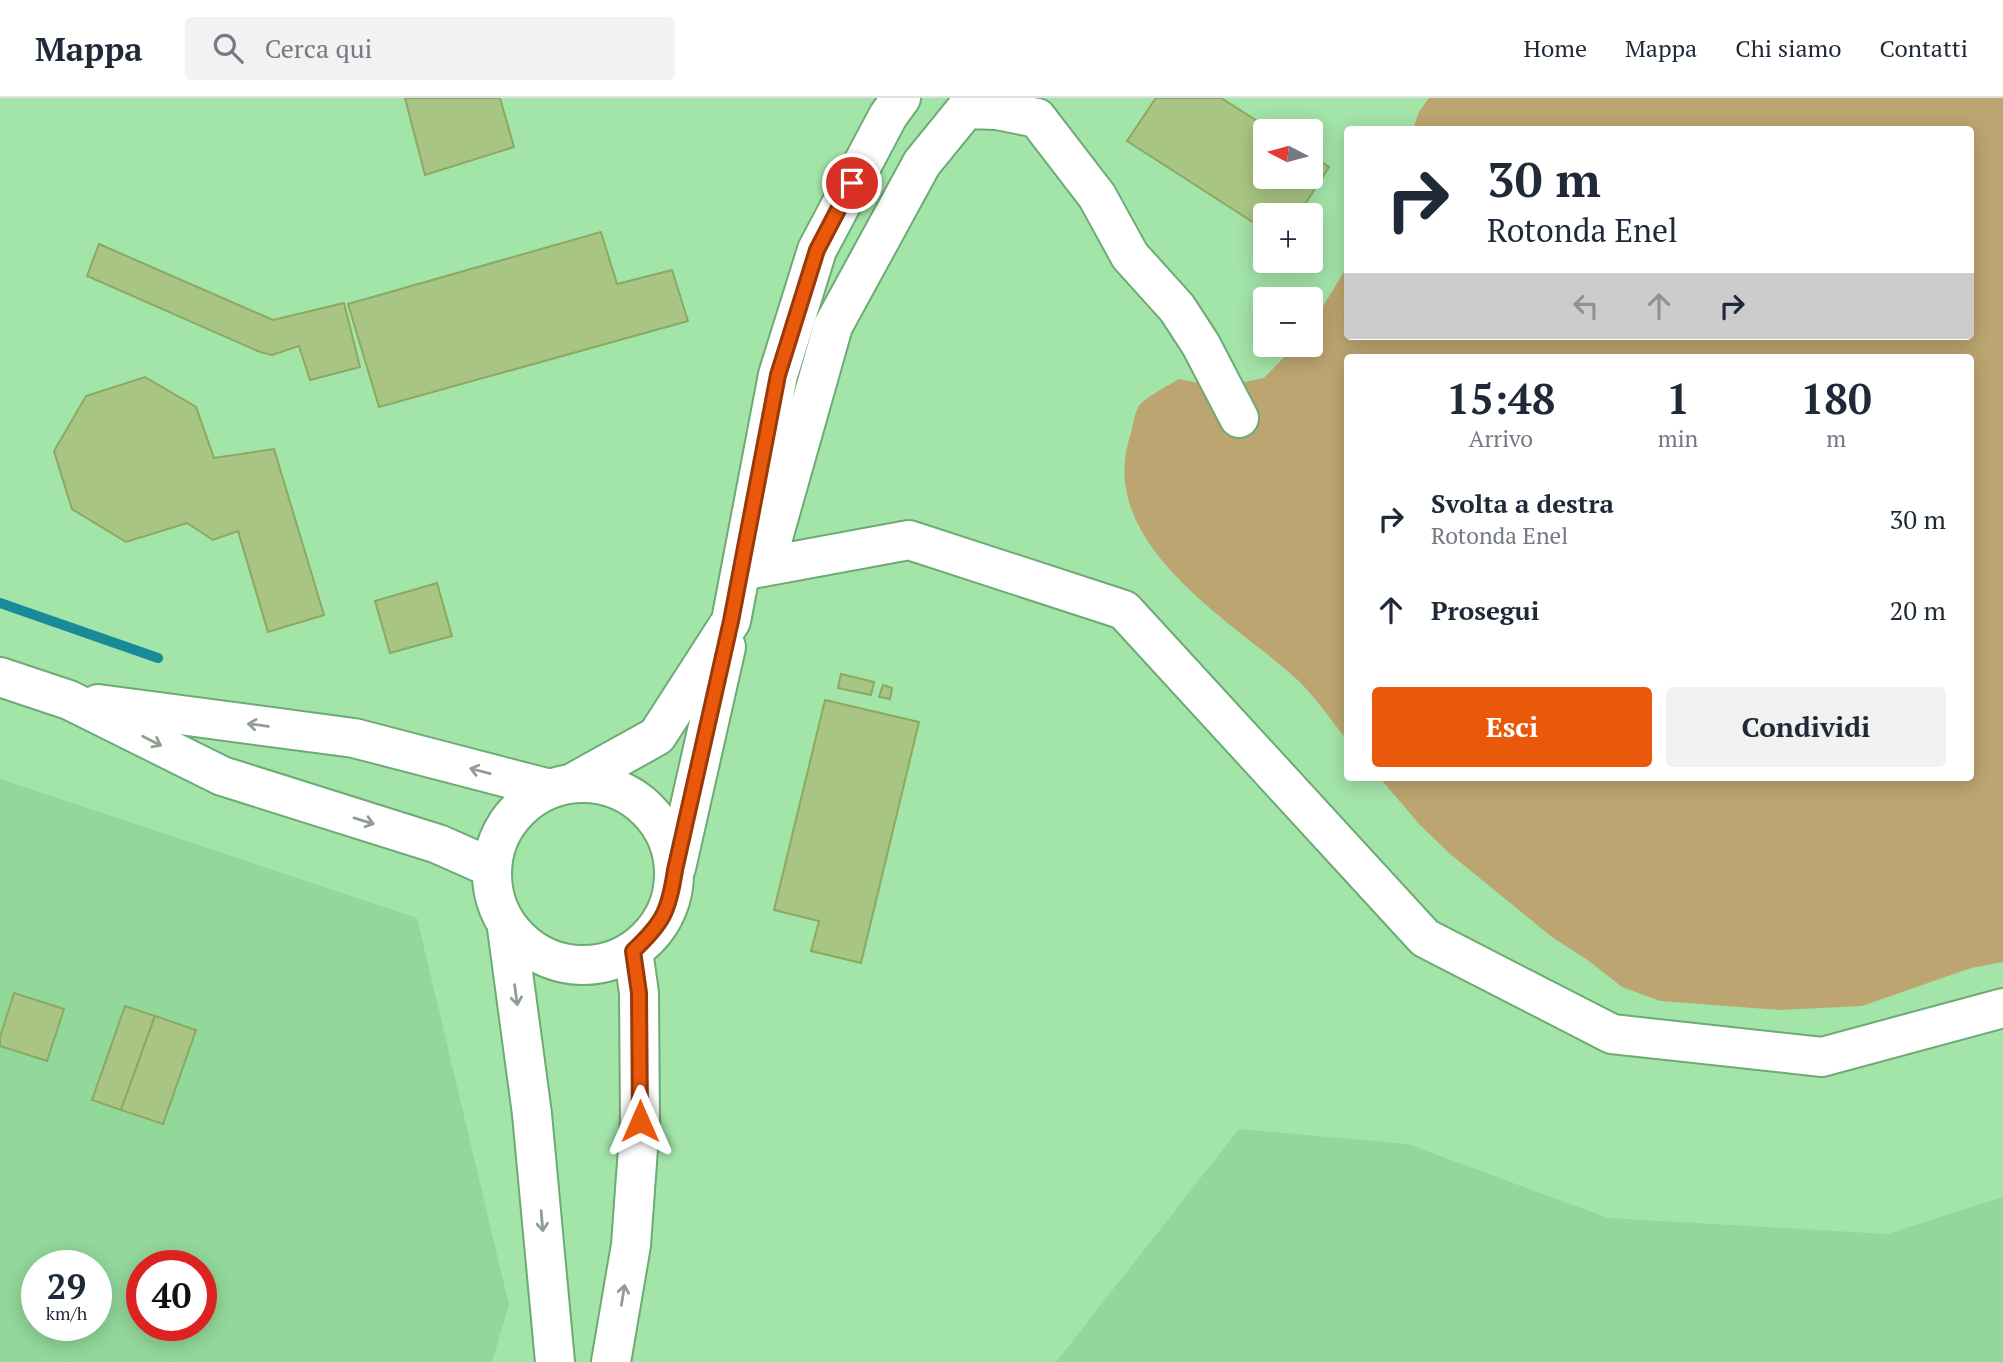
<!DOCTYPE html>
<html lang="it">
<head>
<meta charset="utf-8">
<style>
	:root { --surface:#fff; --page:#f2f2f3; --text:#1f2937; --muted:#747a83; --line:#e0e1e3; --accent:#ea580c }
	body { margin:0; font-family:"PT Serif",serif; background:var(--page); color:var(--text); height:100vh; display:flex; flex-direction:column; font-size:26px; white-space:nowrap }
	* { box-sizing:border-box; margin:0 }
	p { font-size:23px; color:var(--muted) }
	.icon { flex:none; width:38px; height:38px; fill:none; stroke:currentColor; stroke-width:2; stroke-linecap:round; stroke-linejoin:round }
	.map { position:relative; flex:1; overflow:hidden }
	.drawer { position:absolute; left:1344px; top:256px; width:630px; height:427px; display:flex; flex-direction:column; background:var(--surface); border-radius:7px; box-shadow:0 4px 18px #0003 }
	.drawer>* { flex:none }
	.top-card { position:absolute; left:1344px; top:28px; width:630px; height:214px; border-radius:7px; box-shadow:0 4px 18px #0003; background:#fff; color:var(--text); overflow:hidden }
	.needle { width:46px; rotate:276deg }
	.controls { position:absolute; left:1253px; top:21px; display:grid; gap:14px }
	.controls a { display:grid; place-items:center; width:70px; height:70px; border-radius:7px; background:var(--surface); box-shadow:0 4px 18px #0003; font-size:35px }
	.speed { position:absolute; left:21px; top:1152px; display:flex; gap:14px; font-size:35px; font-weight:700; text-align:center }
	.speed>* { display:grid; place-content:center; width:91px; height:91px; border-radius:50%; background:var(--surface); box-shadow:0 4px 18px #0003; line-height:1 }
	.speed small { font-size:18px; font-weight:400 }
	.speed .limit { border:10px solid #d22; background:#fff; color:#111 }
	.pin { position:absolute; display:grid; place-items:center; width:60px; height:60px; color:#fff; margin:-30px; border:4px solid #fff; border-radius:50%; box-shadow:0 2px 7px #0007 }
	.me { position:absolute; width:77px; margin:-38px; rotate:0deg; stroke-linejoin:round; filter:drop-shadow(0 0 5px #0008) }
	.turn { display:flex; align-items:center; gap:24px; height:147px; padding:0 28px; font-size:32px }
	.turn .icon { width:91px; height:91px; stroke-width:2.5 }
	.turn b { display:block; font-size:49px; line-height:60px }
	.lanes { display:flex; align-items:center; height:66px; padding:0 28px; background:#0003; justify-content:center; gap:35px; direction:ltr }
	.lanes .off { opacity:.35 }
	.eta { display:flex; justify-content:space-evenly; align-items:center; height:119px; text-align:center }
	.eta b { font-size:42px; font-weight:600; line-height:49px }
	.action { display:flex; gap:14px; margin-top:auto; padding:14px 28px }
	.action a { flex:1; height:80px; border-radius:7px; background:var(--accent); color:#fff; font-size:28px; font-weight:600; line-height:80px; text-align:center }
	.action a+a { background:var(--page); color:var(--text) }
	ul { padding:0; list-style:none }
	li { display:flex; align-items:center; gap:21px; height:91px; padding:0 28px }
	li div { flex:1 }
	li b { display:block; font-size:26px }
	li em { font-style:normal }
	header { display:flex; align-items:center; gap:42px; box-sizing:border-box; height:98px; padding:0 35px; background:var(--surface); border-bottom:2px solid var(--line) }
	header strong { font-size:33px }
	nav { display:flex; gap:38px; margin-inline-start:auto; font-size:24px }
	.search { width:490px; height:63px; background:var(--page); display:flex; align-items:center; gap:18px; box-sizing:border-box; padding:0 24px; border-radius:7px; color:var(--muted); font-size:26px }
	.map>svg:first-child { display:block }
	.built { fill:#92d89a; fill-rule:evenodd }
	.green { fill:#bca570 }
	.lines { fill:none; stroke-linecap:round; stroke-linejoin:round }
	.stream { stroke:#198a97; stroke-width:10 }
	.building { fill:#a9c583; stroke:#8ba960; stroke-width:2 }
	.minor-casing { stroke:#6cab74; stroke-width:42 }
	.minor { stroke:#fff; stroke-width:38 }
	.oneway { stroke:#909e92 }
	.route-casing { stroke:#983908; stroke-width:18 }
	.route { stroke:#ea580c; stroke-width:12 }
</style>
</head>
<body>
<header>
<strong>Mappa</strong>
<div class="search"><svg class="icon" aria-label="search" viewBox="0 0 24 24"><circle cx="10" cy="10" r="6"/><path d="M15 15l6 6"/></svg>Cerca qui</div>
<nav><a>Home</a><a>Mappa</a><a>Chi siamo</a><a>Contatti</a></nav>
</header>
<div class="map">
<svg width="2003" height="1264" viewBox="0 0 2003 1264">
	<rect width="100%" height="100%" fill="#a3e4a9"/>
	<g class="built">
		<path d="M0 681 417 820 509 1207 492 1264H0ZM37 1167H96V1227H37ZM142 1167H201V1227H142Z"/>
		<path d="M1239 1031 1408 1046 1608 1120 1887 1136 2003 1099V1264H1056Z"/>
	</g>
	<path class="green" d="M1429 0H2003V864L1971 870 1862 908 1780 912 1660 903 1622 889 1589 863 1552 839 1450 756 1420 727 1379 679H1970V259H1348L1347 642C1330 621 1313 595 1292 577 1226 519 1096 444 1130 338 1133 329 1134 316 1139 308 1144 300 1169 287 1179 281L1220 289 1264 280 1296 247H1311V228L1347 169 1348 238H1970V32L1413 31 1419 14Z"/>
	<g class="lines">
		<path class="stream" d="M0 505 158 560"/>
	</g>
	<g class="building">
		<path d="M405 0H500L514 49 425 77Z"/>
		<path d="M1156 0H1221L1273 33H1265V79H1311V57L1329 69 1298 117H1265V132L1127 43Z"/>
		<path d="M601 134 617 186 672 172 688 223 379 309 348 206Z"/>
		<path d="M99 146 273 222 344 205 360 269 310 282 299 248 272 257 260 254 87 178Z"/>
		<path d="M145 279 196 309 214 360 274 351 324 517 268 534 238 433 213 442 187 425 126 444 72 411 54 353 86 298Z"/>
		<path d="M437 485 452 538 390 555 375 503Z"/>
		<path d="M841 576 874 584 871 597 838 590Z"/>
		<path d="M883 587 892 590 890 601 879 599Z"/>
		<path d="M825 602 919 624 861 865 811 853 819 823 774 812Z"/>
		<path d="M14 895 64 911 47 963 0 948V939Z"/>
		<path d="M125 908 155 918 121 1012 92 1002Z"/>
		<path d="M155 918 196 932 163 1026 121 1012Z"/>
	</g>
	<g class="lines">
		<defs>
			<g id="minor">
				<path d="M765 468 833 228 922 65 966 11 997 12 1037 20 1097 98 1130 158 1177 210 1201 247 1239 320"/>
				<path d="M741 473 909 442 1124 512 1425 840 1612 936 1822 959 2003 910"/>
				<path d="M0 579 69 602 222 678 438 746 490 769"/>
				<path d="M98 606 354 640 546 690"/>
				<path d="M576 683 657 638 731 523 778 277 817 152 888 18 901 0"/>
				<circle cx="583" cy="776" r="91"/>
				<path d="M676 770 726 549"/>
				<path d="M507 830 532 1016 555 1264"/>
				<path d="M611 1264 631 1147 640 1023 639 895 633 853"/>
			</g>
		</defs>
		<use href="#minor" class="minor-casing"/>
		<use href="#minor" class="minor"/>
	</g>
	<defs><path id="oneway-shaft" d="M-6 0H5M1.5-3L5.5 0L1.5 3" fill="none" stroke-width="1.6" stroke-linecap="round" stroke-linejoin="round" transform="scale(1.75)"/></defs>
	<g class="oneway">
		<use href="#oneway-shaft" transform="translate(258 627) rotate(-172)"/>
		<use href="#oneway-shaft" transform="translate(152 643) rotate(27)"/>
		<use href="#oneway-shaft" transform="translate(480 673) rotate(-165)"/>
		<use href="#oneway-shaft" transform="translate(364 723) rotate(17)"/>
		<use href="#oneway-shaft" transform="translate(516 897) rotate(82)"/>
		<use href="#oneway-shaft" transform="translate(542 1123) rotate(85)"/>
		<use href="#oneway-shaft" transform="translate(623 1197) rotate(-81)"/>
	</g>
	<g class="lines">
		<defs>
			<path id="route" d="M640 1023 639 895 633 853C663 825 669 813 675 772L731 523 778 277 817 152 852 85"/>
		</defs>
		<use href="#route" class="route-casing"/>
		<use href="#route" class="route"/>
	</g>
</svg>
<div class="controls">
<a><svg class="needle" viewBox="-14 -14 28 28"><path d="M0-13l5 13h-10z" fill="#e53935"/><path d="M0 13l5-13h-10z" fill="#747a83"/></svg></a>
<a>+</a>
<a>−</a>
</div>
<div class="speed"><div>29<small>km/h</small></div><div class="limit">40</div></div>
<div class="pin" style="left:852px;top:85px;background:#d93025"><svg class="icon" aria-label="arrive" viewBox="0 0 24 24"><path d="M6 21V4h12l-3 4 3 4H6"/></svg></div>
<svg class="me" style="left:640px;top:1023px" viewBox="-20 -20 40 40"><path d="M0-17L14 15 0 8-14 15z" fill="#ea580c" stroke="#fff" stroke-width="4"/></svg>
<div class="top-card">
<div class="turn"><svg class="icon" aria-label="right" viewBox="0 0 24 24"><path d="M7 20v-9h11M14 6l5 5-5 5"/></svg><div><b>30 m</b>Rotonda Enel</div></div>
<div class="lanes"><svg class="icon off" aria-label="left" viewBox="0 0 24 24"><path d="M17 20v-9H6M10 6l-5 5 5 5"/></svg><svg class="icon off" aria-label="ahead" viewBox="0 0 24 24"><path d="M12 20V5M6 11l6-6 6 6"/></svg><svg class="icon" aria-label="right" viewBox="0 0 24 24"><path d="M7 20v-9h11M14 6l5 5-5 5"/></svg></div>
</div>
<section class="drawer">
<div class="eta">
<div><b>15:48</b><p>Arrivo</p></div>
<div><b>1</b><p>min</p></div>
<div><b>180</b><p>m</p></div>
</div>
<ul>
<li><svg class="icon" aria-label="right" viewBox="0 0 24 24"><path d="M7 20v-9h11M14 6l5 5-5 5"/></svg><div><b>Svolta a destra</b><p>Rotonda Enel</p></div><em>30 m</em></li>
<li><svg class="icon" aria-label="ahead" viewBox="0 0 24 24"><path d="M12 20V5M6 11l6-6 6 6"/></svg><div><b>Prosegui</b></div><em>20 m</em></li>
</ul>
<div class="action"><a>Esci</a><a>Condividi</a></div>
</section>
</div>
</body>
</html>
